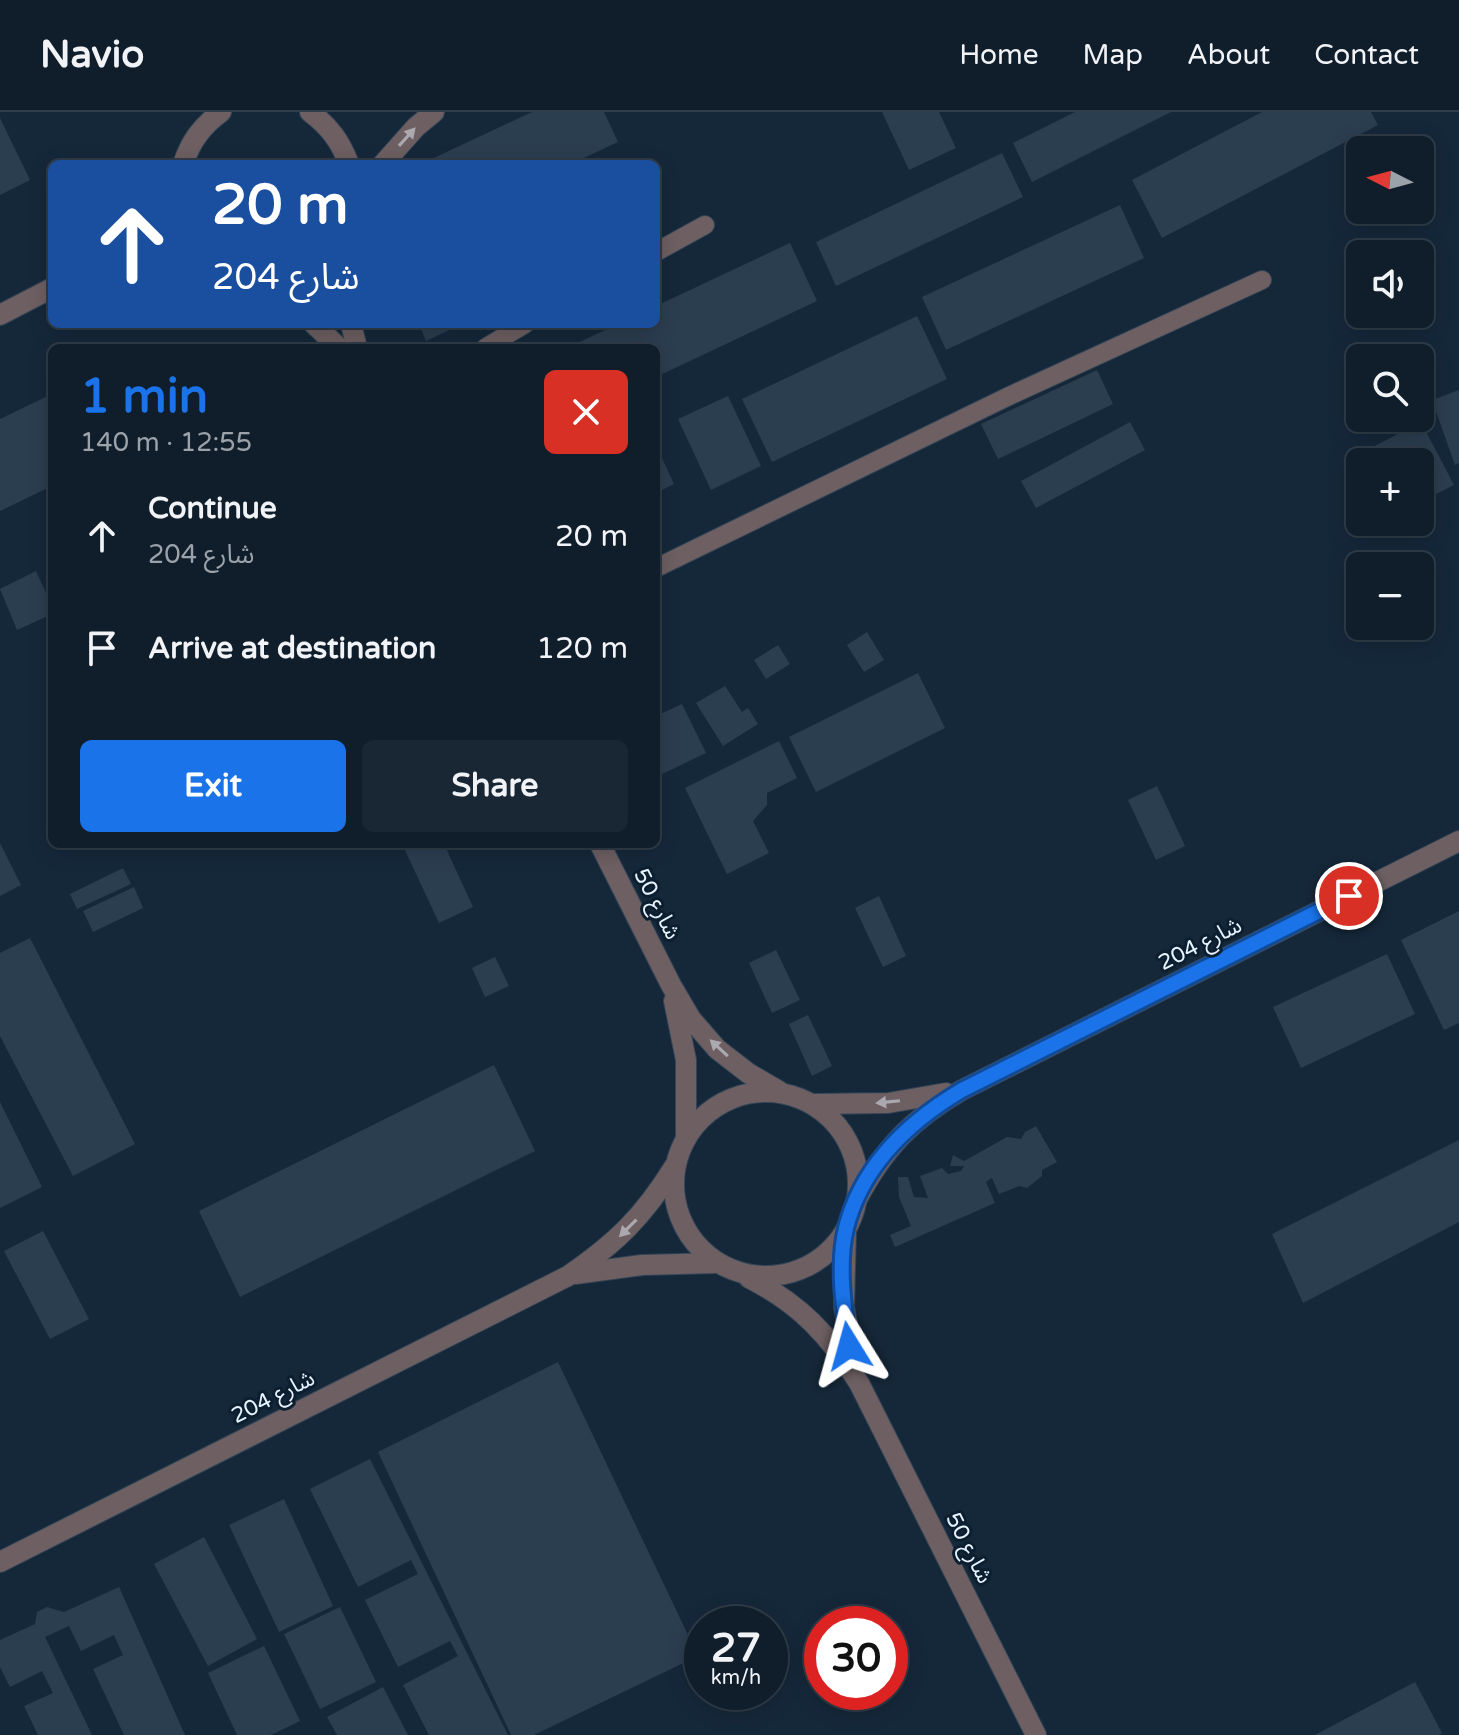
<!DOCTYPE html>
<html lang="en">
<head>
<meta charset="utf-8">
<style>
	:root { --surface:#101e2c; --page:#192734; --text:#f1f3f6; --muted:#9ca2a9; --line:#303c48; --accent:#1a73e8 }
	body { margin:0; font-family:"Varela Round","Noto Sans Arabic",sans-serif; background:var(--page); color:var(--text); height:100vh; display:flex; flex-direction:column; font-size:30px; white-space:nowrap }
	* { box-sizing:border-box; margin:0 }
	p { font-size:26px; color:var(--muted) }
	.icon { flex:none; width:44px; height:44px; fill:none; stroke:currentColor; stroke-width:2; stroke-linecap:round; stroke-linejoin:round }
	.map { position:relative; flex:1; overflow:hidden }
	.side { position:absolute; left:48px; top:232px; width:612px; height:504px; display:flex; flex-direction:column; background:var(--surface); border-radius:12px; box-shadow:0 4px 20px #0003,0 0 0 2px var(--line) }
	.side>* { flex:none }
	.top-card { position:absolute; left:48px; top:48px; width:612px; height:168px; border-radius:12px; box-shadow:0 4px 20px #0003,0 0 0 2px var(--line); background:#1a4fa0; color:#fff; overflow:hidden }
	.needle { width:52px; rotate:276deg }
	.fabs { position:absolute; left:1346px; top:24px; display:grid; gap:16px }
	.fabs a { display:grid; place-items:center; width:88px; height:88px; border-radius:12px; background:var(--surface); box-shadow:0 4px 20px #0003,0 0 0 2px var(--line); font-size:40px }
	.speed { position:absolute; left:684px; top:1494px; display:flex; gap:16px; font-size:40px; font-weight:700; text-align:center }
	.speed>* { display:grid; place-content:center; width:104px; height:104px; border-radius:50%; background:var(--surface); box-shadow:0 4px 20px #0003,0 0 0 2px var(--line); line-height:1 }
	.speed small { font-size:20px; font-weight:400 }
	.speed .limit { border:12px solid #d22; background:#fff; color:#111 }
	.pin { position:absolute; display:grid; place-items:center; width:68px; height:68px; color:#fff; margin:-34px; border:4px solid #fff; border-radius:50%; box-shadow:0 2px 8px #0007 }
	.me { position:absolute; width:88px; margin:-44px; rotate:352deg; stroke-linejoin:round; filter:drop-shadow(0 0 6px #0008) }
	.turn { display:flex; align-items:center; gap:28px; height:168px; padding:0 32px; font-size:36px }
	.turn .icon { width:104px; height:104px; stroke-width:2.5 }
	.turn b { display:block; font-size:56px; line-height:68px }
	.round { display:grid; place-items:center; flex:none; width:84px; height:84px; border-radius:12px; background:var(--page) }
	.summary { display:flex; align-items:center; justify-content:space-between; height:136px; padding:0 32px }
	h1 { font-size:48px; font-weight:800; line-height:60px; color:var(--accent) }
	.action { display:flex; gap:16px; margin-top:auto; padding:16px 32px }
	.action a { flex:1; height:92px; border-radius:12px; background:var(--accent); color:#fff; font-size:32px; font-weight:800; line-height:92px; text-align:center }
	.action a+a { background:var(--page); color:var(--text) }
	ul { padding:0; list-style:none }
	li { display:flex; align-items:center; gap:24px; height:112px; padding:0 32px }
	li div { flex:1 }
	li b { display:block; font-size:30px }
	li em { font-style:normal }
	header { display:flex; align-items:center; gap:48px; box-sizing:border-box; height:112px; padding:0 40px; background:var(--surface); border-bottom:2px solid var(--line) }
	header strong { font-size:38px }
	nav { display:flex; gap:44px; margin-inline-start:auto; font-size:28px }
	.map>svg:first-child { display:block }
	.building { fill:#2b3e50 }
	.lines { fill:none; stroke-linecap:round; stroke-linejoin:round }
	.service-casing { stroke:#324456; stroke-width:20 }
	.minor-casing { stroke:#324456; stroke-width:22 }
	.service { stroke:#6d5f62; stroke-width:18 }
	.minor { stroke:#6d5f62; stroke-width:20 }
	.oneway { fill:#aaa9b0 }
	.route-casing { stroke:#114b97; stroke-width:20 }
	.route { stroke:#1a73e8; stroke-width:14 }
	.labels { text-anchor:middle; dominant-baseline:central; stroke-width:6; stroke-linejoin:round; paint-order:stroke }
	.street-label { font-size:22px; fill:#e7f3ff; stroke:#0c1f30 }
</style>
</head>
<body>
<header>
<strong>Navio</strong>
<nav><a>Home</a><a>Map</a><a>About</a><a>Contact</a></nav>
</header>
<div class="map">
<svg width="1459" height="1623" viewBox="0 0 1459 1623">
	<rect width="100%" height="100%" fill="#15283a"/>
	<g class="building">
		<path d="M532 0H604L618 30 571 52H421Z"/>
		<path d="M882 0H939L956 36 909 58Z"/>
		<path d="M1075 0H1171L1032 70 1013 31Z"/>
		<path d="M1262 0H1371L1378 13 1162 126 1132 68Z"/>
		<path d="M0 6 30 68 0 83Z"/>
		<path d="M1002 41 1023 85 836 174 816 130Z"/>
		<path d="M1120 93 1144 146 946 238 922 185Z"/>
		<path d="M790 131 817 189 656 265V236H567L618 212H656V194Z"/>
		<path d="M917 204 947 267 772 350 742 287Z"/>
		<path d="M419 212H462L426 229Z"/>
		<path d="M1097 258 1113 292 998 347 981 312Z"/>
		<path d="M1459 278V351L1455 353 1432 288Z"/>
		<path d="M52 282V374L0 399V307Z"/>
		<path d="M728 284 761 354 711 378 678 307Z"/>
		<path d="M1130 310 1145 338 1036 396 1021 369Z"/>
		<path d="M1421 310 1454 373 1420 390V350H1376L1369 337Z"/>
		<path d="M656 333 674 372 656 381Z"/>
		<path d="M36 459 52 494V502L17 518 0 477Z"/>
		<path d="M867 520 884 548 864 560 847 533Z"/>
		<path d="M778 533 790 552 766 567 754 548Z"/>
		<path d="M918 561 945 616 816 680 789 625Z"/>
		<path d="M725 574 742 600 748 596 758 612 723 634 696 591Z"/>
		<path d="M682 592 706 641 656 665V604Z"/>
		<path d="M779 629 797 666 767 681V693L753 709 769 741 727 762 685 676Z"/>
		<path d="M1157 674 1185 734 1156 748 1128 688Z"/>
		<path d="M0 731 21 773 0 784Z"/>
		<path d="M412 732H444L473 795 439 811 404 736Z"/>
		<path d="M123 756 131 772 77 797 70 782Z"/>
		<path d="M134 775 143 796 93 820 83 799Z"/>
		<path d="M879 784 906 844 883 855 855 796Z"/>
		<path d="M1459 799V911L1444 918 1401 828Z"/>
		<path d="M30 826 135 1032 73 1064 0 924V841Z"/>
		<path d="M776 838 800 888 772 901 749 851Z"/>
		<path d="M1387 842 1415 902 1301 956 1273 895Z"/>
		<path d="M495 845 509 874 485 885 472 856Z"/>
		<path d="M808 903 832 954 812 964 789 912Z"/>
		<path d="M494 953 535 1039 240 1185 199 1099Z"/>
		<path d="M0 990 42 1075 0 1096Z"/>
		<path d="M1036 1014 1057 1050 1042 1058V1064L1027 1076 1019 1074 999 1082 992 1066 986 1070 995 1091 895 1135 890 1123 911 1114 899 1085 898 1065H908L914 1085 928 1086 920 1064 942 1056 948 1062 961 1059 964 1054H950L953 1043 964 1049 1007 1025 1021 1027 1025 1020Z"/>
		<path d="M1459 1028V1110L1303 1191 1272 1122Z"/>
		<path d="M43 1119 89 1207 50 1227 4 1139Z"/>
		<path d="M558 1250 698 1544 534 1623H511L378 1340Z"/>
		<path d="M370 1347 508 1623H429L403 1573 458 1544 450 1529 398 1555 365 1488 418 1462 411 1448 358 1475 310 1377Z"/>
		<path d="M284 1387 333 1494 279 1520 229 1413Z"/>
		<path d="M204 1425 257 1527 208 1554 154 1452Z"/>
		<path d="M119 1475 185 1623H124L93 1557 123 1543 114 1523 81 1539 69 1514 45 1525 92 1623H38L24 1594 53 1581 42 1559 10 1575 0 1555V1528L35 1512 37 1500 47 1495 64 1500Z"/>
		<path d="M340 1495 376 1570 320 1597 284 1522Z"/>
		<path d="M264 1534 300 1609 271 1623H237L208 1561Z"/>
		<path d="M1415 1570 1442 1621 1439 1623H1315Z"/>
		<path d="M383 1575 408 1623H337L327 1605Z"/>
	</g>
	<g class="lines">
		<defs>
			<g id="service">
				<path d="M656 140 705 113"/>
				<path d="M485 236 525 212"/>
				<path d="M656 456 1007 285 1262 168"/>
			</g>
			<g id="minor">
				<path d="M310 0C330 15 340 29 349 52"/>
				<path d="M183 52C191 29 201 15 221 0"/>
				<path d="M383 52 416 15 434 0"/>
				<path d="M0 203 52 176"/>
				<path d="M314 212 339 236"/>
				<path d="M351 212 357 236"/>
				<path d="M600 732 671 873 691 907 717 937 748 961 779 979"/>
				<path d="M674 889 686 948V1023"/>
				<circle cx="766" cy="1072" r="92"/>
				<path d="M814 992 888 991 946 981"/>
				<path d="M856 1089C884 1036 911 1008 962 978L1459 729"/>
				<path d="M846 1118 844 1195 854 1252"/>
				<path d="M575 1162 642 1153 717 1151"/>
				<path d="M749 1166C800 1192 829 1223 859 1271L1036 1623"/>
				<path d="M0 1450 568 1164C616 1131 643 1105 674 1055"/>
			</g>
		</defs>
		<use href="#service" class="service-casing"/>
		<use href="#minor" class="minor-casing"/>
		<use href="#service" class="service"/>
		<use href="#minor" class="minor"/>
	</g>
	<defs><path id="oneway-solid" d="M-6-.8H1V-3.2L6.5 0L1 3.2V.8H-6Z" transform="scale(2)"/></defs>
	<g class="oneway">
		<use href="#oneway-solid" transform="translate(407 25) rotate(-48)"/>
		<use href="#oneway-solid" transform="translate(719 936) rotate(-137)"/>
		<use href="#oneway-solid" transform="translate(888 990) rotate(174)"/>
		<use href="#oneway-solid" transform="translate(628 1116) rotate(135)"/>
	</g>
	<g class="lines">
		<defs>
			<path id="route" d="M849 1234C844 1197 837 1153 846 1116 862 1053 908 1010 962 978L1349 784"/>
		</defs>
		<use href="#route" class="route-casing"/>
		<use href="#route" class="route"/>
	</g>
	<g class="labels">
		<g class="street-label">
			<text transform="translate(657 792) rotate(63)">شارع 50</text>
			<text transform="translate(1200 832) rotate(-27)">شارع 204</text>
			<text transform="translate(273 1285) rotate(-27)">شارع 204</text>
			<text transform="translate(969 1436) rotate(63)">شارع 50</text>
		</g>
	</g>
</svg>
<div class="fabs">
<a><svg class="needle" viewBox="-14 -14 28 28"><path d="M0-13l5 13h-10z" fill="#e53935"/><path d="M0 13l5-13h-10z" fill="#9ca2a9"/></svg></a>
<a><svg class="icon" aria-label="sound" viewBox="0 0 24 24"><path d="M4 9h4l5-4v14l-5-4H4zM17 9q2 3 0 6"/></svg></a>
<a><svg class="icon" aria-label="search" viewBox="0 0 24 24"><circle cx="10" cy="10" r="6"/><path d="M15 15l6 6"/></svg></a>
<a>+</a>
<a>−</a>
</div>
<div class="speed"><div>27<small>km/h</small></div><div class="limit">30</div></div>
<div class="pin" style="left:1349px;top:784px;background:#d93025"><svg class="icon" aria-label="arrive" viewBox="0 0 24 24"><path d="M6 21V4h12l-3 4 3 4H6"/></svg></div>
<svg class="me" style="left:849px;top:1234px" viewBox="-20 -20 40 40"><path d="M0-17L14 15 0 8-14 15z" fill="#1a73e8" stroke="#fff" stroke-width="4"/></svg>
<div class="top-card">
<div class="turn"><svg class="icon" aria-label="ahead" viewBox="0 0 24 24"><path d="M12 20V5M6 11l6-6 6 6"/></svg><div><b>20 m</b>شارع 204</div></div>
</div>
<section class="side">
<div class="summary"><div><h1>1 min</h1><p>140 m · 12:55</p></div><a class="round" style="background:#d93025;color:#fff"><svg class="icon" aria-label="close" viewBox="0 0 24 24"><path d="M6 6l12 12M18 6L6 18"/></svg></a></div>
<ul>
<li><svg class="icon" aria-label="ahead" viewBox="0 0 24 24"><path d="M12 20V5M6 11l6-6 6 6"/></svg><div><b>Continue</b><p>شارع 204</p></div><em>20 m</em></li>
<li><svg class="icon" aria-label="arrive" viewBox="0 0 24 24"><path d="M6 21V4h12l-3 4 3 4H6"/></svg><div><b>Arrive at destination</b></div><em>120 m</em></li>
</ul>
<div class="action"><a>Exit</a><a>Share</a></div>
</section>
</div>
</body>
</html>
